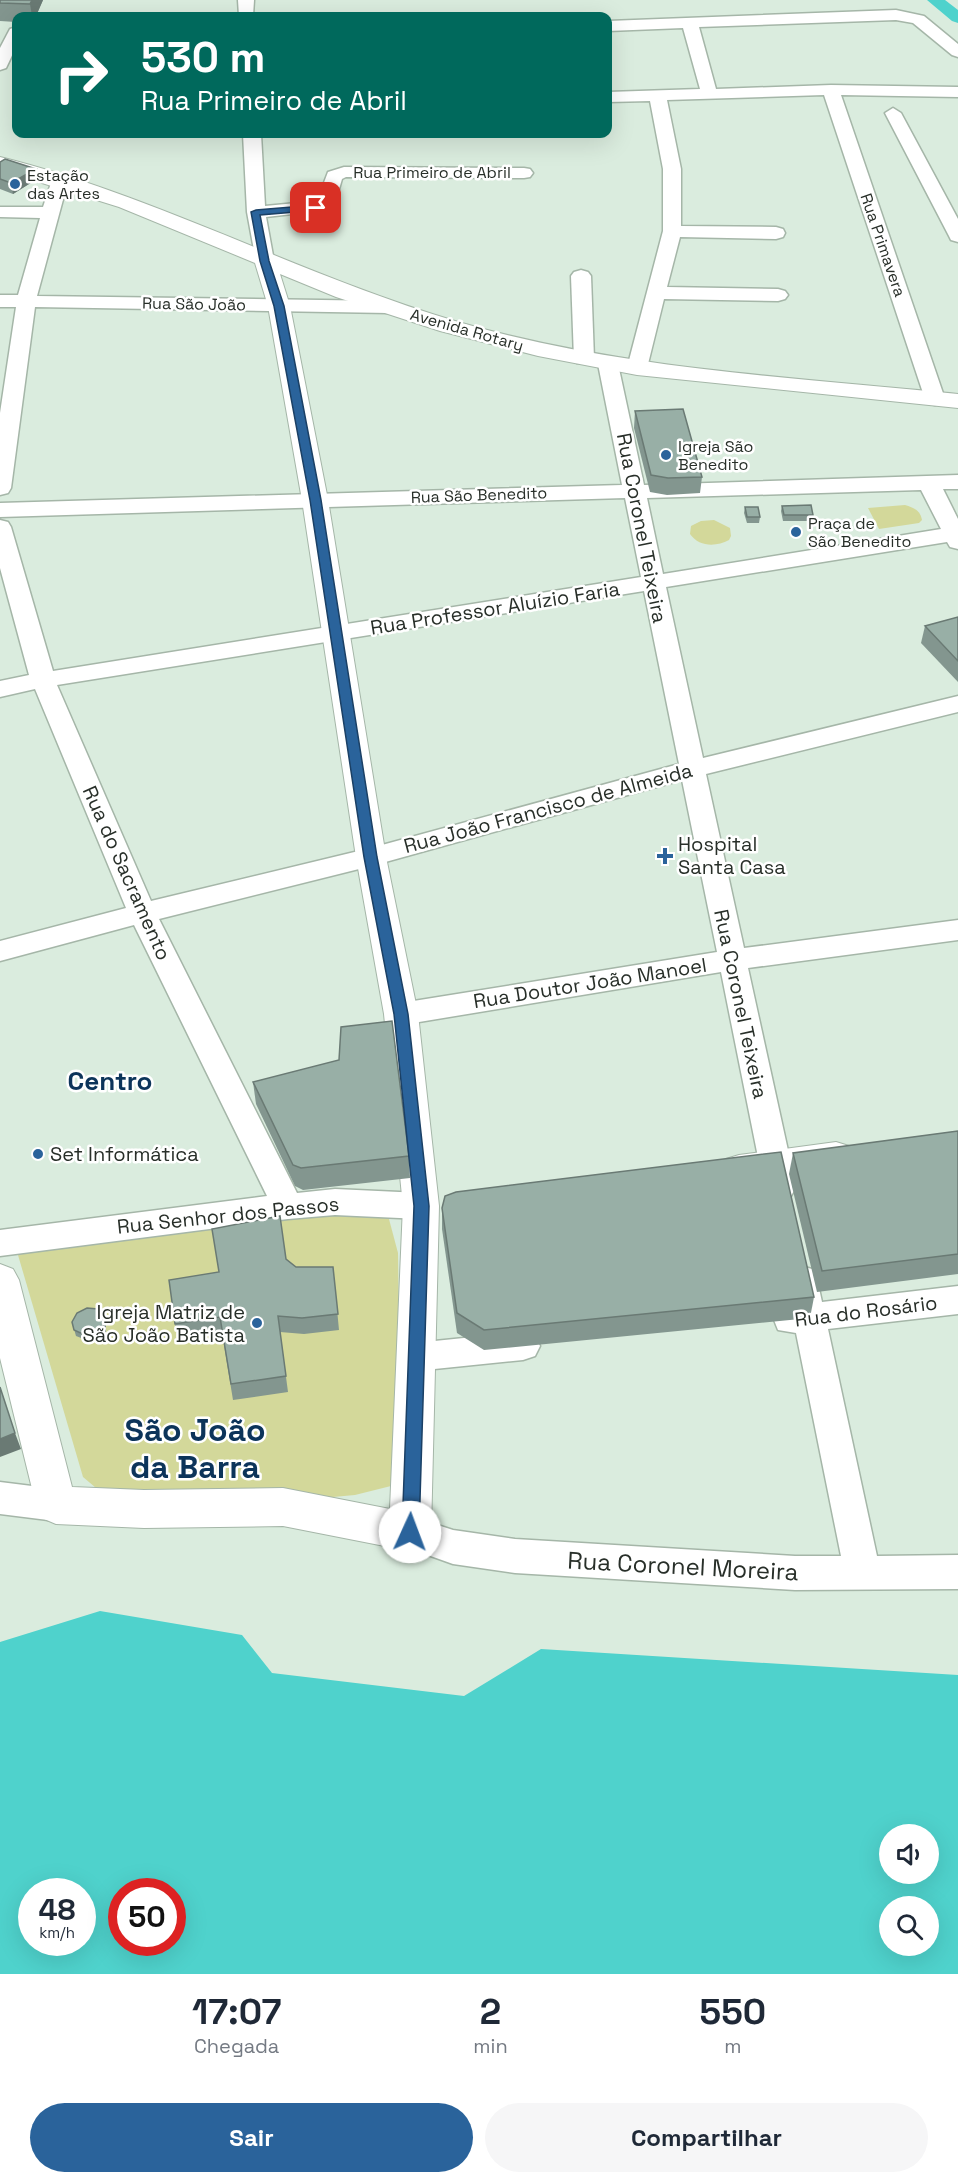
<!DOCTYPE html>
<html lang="pt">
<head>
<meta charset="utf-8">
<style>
	:root { --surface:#fff; --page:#f6f6f7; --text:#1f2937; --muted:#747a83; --accent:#2a639b }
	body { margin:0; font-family:"Space Grotesk",sans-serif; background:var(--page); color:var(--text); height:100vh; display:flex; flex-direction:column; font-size:22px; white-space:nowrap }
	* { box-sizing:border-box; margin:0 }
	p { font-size:20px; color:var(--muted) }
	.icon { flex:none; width:33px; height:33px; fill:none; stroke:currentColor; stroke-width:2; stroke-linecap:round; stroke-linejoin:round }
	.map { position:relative; height:1974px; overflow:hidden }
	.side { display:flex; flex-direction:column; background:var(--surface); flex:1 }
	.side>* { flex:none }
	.top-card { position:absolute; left:12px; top:12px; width:600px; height:126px; border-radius:12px; box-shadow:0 6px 24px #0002; background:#00695c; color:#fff; overflow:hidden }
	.controls { position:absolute; left:879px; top:1824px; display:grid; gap:12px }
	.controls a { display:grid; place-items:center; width:60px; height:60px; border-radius:50%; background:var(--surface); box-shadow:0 6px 24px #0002; font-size:30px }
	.speed { position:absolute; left:18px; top:1878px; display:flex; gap:12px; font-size:30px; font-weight:700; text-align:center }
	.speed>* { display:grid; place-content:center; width:78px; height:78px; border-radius:50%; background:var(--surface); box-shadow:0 6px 24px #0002; line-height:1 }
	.speed small { font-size:15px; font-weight:400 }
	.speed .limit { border:9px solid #d22; background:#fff; color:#111 }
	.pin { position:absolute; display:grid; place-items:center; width:51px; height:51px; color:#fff; margin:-26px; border-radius:12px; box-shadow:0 3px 9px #0006 }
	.me { position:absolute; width:66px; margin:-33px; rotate:2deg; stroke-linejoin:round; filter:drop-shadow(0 0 4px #0008) }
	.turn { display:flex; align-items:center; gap:21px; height:126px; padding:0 30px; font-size:27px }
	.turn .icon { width:78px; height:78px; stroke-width:2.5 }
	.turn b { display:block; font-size:42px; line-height:51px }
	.eta { display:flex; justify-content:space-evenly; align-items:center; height:102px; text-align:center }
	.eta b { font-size:36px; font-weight:600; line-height:42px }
	.action { display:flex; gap:12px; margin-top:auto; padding:12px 30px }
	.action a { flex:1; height:69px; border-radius:36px; background:var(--accent); color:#fff; font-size:24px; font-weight:600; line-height:69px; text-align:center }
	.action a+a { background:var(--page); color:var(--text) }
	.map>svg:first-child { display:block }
	.green { fill:#d3d89a }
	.water { fill:#4fd2cc; fill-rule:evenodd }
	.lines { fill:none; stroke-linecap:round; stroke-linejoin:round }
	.canal { fill:#4fd2cc; fill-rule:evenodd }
	.minor-casing { stroke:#a5b6a8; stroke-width:3 }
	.major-casing { stroke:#a5b6a8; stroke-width:2 }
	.minor { fill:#fff; fill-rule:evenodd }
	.major { fill:#fff; fill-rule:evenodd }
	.wall { fill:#83968f }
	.shaded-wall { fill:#6a7a74 }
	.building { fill:#98afa6; stroke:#6a7a74; stroke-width:1.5 }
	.route { fill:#2a639b; stroke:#1b4065; stroke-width:1.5 }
	.poi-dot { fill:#2a639b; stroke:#fff; stroke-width:2 }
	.labels { text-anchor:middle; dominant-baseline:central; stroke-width:5; stroke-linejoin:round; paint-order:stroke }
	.far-street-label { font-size:16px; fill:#282f29; stroke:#fff }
	.far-poi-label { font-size:16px; fill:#282f29; stroke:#fff; text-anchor:start }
	.street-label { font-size:20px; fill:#282f29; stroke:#fff }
	.poi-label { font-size:20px; fill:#282f29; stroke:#fff; text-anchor:start }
	.near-street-label { font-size:24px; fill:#282f29; stroke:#fff }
	.district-label { font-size:26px; font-weight:bold; fill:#0c345a; stroke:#fff }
	.near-district-label { font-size:32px; font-weight:bold; fill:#0c345a; stroke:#fff }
</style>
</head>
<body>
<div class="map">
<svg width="958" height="1974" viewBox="0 0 958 1974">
	<rect width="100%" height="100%" fill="#daecde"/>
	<g class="green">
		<path d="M905 505C914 508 920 510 922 520L919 523 879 529 868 508Z"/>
		<path d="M714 520 730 528 731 536 729 540C716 547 699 547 690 534L691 526 701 521Z"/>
		<path d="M385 1204 398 1253 399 1324 395 1485 355 1495 333 1497H235L102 1493 83 1477 18 1255 29 1245Z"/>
	</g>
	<path class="water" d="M100 1611 242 1635 272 1673 464 1696 541 1649 958 1675V1974H0V1642ZM890 1834H928V1874H890ZM32 1892H82V1942H32ZM122 1892H172V1942H122ZM890 1906H928V1946H890Z"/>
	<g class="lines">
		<path class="canal" d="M927 0H945L958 10V23L952 21Z"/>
		<defs>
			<g id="minor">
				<path d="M238 0H254L253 16H239Z"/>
				<path d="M896 10 924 16 958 44V57L952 55 913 23 896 20 699 27 716 89 831 85 958 87V97L841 95 945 399 942 403 935 405 928 403 925 399 824 95 667 100 681 169V226L776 227 783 229 785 233 783 237 776 239 680 237 667 287 778 289 785 291 788 295 785 299 778 301 664 299 647 368 644 372H630L627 368 663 231V169L650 101 608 102V92L700 89 683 28 608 31V21Z"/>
				<path d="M16 27V47L6 68 0 70V48L10 29Z"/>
				<path d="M893 108 901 113 958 219V242L951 240 949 236 885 113Z"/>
				<path d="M243 134H261L265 206 317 201 328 172 344 167 524 168 530 169 533 173 530 177 524 178 346 177 342 179 335 203 328 210 266 217 274 261 272 265H258L256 261 247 212Z"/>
				<path d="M59 176 65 177 68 181 37 296 389 301 396 303 399 307 396 311 389 313 35 307 11 488 8 493 0 495V413L16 307H0V295H18L40 218 0 217V207H43L53 177Z"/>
				<path d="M581 270 588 272 591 276 594 359 591 363H577L574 359 571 276 574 272Z"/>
				<path d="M608 358 615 360 618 364 644 485 958 475V489H943L958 519V549L950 547 947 542 666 587 703 758 958 696V712L706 774 744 948 958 920V940L748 968 796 1187 791 1196 780 1199 769 1196 764 1187 721 972 401 1025 391 1022 387 1014 391 1006 401 1003 717 952 682 780 371 866 159 919 297 1193 335 1189 421 1193 432 1197 437 1206 432 1215 421 1219 335 1215 288 1219 0 1256V1230L267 1196 134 925 0 961V941L126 908 35 689 0 697V681L29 675 0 568V520L8 522 11 527 53 671 641 577 625 498 0 517V503L622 485 598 364 601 360ZM921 490 941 529 663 574 647 498ZM644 591 679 764 371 848 151 901 57 685Z"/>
				<path d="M801 1266 812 1269 817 1279 822 1302 958 1286V1314L828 1329 877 1556 958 1555V1589L795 1590 515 1573 453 1564 397 1544 392 1532 397 1520 410 1516 453 1530 515 1539 795 1556H841L796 1333 778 1330 774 1320 778 1310 790 1306 785 1279 790 1269Z"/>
				<path d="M523 1332 535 1336 540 1346 535 1356 523 1360 415 1371 403 1367 398 1357 403 1347 415 1343Z"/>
				<path d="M0 1482 56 1489 69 1494 74 1505 69 1516 56 1521 0 1514Z"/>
			</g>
			<g id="major">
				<path d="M0 157C157 196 300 275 455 321 618 369 790 377 958 394V408L637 375 538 356 440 331 336 297 280 274 290 306 328 500 386 857 418 1014 439 1206 431 1532 425 1545 410 1551 283 1526 144 1528 56 1524 42 1518 36 1505 0 1358V1264L13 1269 19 1280 72 1487 144 1490 283 1488 390 1509 403 1206 384 1014 356 857 302 500 268 306 255 263 119 207 0 170Z"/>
				<path d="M836 1142 849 1146 854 1156 849 1166 836 1170 739 1183 726 1179 721 1169 726 1159 739 1155Z"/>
			</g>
		</defs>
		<use href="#minor" class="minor-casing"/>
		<use href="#major" class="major-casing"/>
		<use href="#minor" class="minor"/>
		<use href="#major" class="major"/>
	</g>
	<g class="wall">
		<path d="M0 0H43L36 16H16V22L0 21Z"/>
		<path d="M0 162 37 179 13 194 0 189Z"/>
		<path d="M635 411 702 477 700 493 667 495 650 492 634 428Z"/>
		<path d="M782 506 813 515 812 521H783L781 511Z"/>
		<path d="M745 507 760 517 759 523H747L744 513Z"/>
		<path d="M958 617V682L921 643 925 626Z"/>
		<path d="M253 1082 409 1156 410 1178 303 1190 295 1186 256 1104Z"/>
		<path d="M958 1131V1274L817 1292 789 1174 793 1153Z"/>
		<path d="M442 1208 814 1297 810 1318 484 1350 457 1333 442 1229Z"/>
		<path d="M286 1259 296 1267H333L339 1330 304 1334 280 1332 288 1392 233 1400 222 1333 178 1340 175 1324Z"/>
		<path d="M104 1316 106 1322V1331L103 1335 89 1341 76 1336 72 1322Z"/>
	</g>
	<g class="shaded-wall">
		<path d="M32 0H43L36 16H32L30 4Z"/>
		<path d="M36 169 37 179 13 194 11 183Z"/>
		<path d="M104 1316 106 1322V1331L103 1335 89 1341 87 1336Z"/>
		<path d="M15 1433 21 1449 0 1457V1439Z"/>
	</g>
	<g class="building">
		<path d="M0 0H32L30 4 0 3Z"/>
		<path d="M5 159 36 169 11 183 0 179V162Z"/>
		<path d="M683 409 702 477 668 478 651 475 635 411Z"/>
		<path d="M811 505 813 515H784L782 506Z"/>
		<path d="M745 507H758L760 517H747Z"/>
		<path d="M958 617V661L925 626Z"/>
		<path d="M392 1021 409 1156 301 1168 293 1165 253 1082 339 1060 341 1027Z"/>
		<path d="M958 1131V1254L822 1271 793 1153Z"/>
		<path d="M781 1152 814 1297 484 1330 457 1313 442 1208 445 1196 456 1192Z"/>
		<path d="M280 1216 286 1259 296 1267H333L338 1314 302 1318 278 1316 286 1376 231 1384 220 1317 175 1324 169 1280 219 1272 212 1229Z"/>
		<path d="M87 1308 98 1309 104 1316V1325L101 1329 87 1336 74 1330 72 1322 77 1313Z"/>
		<path d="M0 1387 15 1433 0 1439Z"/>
	</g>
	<path class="route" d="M316 205 320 208 319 210 260 215 269 261 284 306 321 500 377 857 408 1014 429 1206 419 1532 416 1538 410 1540 404 1538 402 1532 414 1206 394 1014 364 857 310 500 274 306 260 261 251 212 256 210Z"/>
	<g class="poi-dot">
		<circle cx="15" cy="184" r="6"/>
		<circle cx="666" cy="455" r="6"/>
		<circle cx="796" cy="532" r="6"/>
		<path d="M662 847h6v6h6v6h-6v6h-6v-6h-6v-6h6z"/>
		<circle cx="38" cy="1154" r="6"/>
		<circle cx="257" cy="1323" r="6"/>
	</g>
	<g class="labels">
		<g class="far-street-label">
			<text x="432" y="172">Rua Primeiro de Abril</text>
			<text transform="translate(883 245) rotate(71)">Rua Primavera</text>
			<text transform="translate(194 304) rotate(1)">Rua São João</text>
			<text transform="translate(467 330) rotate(16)">Avenida Rotary</text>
			<text transform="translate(479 495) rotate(-2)">Rua São Benedito</text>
		</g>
		<g class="far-poi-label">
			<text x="27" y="175">Estação<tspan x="27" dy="18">das Artes</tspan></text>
			<text x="678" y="446">Igreja São<tspan x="678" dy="18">Benedito</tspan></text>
			<text x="808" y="523">Praça de<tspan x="808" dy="18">São Benedito</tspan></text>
		</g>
		<g class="street-label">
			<text transform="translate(642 528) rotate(79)">Rua Coronel Teixeira</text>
			<text transform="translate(495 608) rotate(-9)">Rua Professor Aluízio Faria</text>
			<text transform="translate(548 808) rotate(-15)">Rua João Francisco de Almeida</text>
			<text transform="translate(127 873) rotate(66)">Rua do Sacramento</text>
			<text transform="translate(590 983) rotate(-9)">Rua Doutor João Manoel</text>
			<text transform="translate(741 1004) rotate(78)">Rua Coronel Teixeira</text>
			<text transform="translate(228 1215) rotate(-6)">Rua Senhor dos Passos</text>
			<text transform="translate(866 1311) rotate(-7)">Rua do Rosário</text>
		</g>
		<g class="poi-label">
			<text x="678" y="844">Hospital<tspan x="678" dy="23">Santa Casa</tspan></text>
			<text x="50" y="1154">Set Informática</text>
			<text x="245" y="1312" text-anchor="end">Igreja Matriz de<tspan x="245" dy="23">São João Batista</tspan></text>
		</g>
		<g class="near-street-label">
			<text transform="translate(683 1566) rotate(3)">Rua Coronel Moreira</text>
		</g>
		<g class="district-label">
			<text x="110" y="1081">Centro</text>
		</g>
		<g class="near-district-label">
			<text x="195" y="1430">São João<tspan x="195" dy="37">da Barra</tspan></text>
		</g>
	</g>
</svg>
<div class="controls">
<a><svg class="icon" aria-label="sound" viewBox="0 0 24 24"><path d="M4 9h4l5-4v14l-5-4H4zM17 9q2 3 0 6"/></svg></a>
<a><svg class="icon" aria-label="search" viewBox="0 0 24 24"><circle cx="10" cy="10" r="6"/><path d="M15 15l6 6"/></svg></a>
</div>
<div class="speed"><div>48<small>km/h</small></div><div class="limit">50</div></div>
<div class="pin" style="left:316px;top:208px;background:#d93025"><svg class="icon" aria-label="arrive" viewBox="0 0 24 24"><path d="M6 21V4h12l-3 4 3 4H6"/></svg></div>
<svg class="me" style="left:410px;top:1532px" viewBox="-20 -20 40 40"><circle r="19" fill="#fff"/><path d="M0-13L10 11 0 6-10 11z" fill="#2a639b"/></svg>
<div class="top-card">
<div class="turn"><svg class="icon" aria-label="right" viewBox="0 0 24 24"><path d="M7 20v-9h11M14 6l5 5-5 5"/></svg><div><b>530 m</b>Rua Primeiro de Abril</div></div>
</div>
</div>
<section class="side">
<div class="eta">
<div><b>17:07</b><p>Chegada</p></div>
<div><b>2</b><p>min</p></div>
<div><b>550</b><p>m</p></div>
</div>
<div class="action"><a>Sair</a><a>Compartilhar</a></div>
</section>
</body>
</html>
